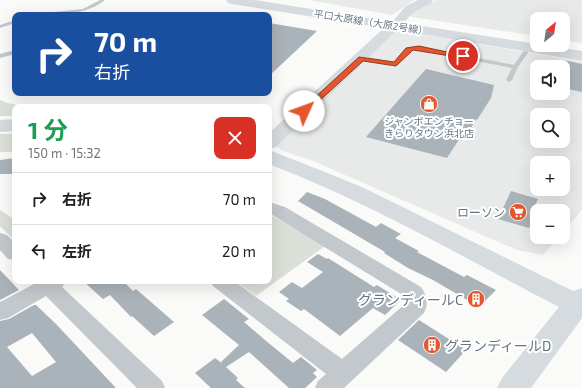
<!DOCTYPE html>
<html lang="ja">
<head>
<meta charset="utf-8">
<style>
	:root { --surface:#fff; --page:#f2f2f2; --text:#202124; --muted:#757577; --line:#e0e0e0 }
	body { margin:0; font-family:"Exo 2","Noto Sans JP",sans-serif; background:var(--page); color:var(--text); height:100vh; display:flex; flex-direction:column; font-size:15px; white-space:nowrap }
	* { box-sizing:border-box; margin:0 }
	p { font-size:13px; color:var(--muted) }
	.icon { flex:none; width:22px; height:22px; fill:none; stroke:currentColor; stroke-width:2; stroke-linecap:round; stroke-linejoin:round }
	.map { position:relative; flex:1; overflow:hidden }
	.panel { position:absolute; left:12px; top:104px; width:260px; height:180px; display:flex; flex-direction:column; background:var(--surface); border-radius:8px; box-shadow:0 4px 16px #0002 }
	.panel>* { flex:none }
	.top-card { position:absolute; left:12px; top:12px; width:260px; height:84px; border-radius:8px; box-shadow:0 4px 16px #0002; background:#1a4fa0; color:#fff; overflow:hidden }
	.needle { width:26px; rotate:30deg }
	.tools { position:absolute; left:530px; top:12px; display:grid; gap:8px }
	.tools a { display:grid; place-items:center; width:40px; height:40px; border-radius:8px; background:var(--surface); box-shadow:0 4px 16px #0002; font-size:20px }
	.pin { position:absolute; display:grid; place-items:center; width:34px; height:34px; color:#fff; margin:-17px; border:2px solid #fff; border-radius:50%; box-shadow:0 1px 4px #0007 }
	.me { position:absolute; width:44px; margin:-22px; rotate:47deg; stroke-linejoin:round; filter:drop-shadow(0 0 3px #0008) }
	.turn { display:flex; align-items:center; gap:14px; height:84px; padding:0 16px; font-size:18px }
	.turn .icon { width:52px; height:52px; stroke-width:2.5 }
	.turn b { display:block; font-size:28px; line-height:34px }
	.round { display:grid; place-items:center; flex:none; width:42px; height:42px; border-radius:8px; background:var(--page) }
	.summary { display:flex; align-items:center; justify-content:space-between; height:68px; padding:0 16px }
	h1 { font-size:24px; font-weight:700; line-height:30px; color:#1e9e55 }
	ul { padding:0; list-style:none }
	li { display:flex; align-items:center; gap:12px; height:52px; padding:0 16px; border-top:1px solid var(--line) }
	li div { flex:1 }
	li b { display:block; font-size:15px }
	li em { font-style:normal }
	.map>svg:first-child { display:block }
	.built { fill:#e8e9e9; fill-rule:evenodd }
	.green { fill:#dadfd7 }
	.building { fill:#aab3b9; fill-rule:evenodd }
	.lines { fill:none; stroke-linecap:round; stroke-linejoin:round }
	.lane { fill:#c3c8cc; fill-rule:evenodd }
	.street { fill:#c3c8cc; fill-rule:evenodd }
	.secondary { fill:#d6dbdf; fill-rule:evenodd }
	.route { fill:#e4572e; stroke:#94391e }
	.labels { text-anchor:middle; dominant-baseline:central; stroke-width:4; stroke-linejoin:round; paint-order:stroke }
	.far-street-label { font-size:10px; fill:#657683; stroke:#fff }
	.far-poi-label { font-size:10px; fill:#657683; stroke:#fff }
	.poi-label { font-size:12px; fill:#657683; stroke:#fff; text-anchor:end }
	.near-poi-label { font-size:14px; fill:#657683; stroke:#fff; text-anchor:end }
</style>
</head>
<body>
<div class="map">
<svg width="582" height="388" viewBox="0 0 582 388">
	<rect width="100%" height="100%" fill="#fafaf8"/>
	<g class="built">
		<path d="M309 0H414L392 15Z"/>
		<path d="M437 0H582V43L563 40V19H537V36L412 17 410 15 417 7Z"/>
		<path d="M402 31 582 62V210L563 232V211H537V237H558L543 255 517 250 313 161 283 151 276 146 395 32ZM537 67H563V93H537ZM537 115H563V141H537ZM537 163H563V189H537Z"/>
	</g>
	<g class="green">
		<path d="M0 100C24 111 53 103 79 107H15V116H0Z"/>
		<rect x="0" y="134" width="15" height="18"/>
		<path d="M0 210 15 220V241L0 226Z"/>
		<path d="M269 214 325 246 256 296 235 281H269Z"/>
	</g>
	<g class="building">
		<path d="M269 23 317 31 269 76Z"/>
		<path d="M563 60 582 64V92L563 88Z"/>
		<path d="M426 69 494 85 491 98 477 120 476 119 465 139 460 138 447 158 366 137Z"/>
		<path d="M15 158V174H0V160Z"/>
		<path d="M511 191 538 199 535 205 538 206 529 228 498 219Z"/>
		<path d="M307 192 325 199 376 227 381 223 401 234 395 238 419 251 417 252 464 277 467 275 496 290 479 307 433 280 408 268 384 253 385 252 298 201Z"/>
		<path d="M318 254 327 259 328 258 374 287 377 285 401 300 385 315 373 308 340 336 304 309 301 311 286 301 289 299 279 292 292 282 302 288 323 272 307 262Z"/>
		<path d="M0 270 19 290 0 300Z"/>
		<path d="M83 281H123L133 291 136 289 174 322 154 336 132 316 131 317 110 295 103 299Z"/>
		<path d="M224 299 249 319 244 322 265 340 293 363 301 357 317 370 313 373 317 377 305 388H289L249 352 226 367 238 378 236 380 245 388H211L195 373 215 358 223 364 221 362 239 345 202 315Z"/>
		<path d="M34 305H36L56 324 116 388H0V321L9 319ZM32 333 56 362 32 376 7 347Z"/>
		<path d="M419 320 466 350 446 372 398 340Z"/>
	</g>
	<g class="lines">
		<g class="lane">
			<path d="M100 0H105C85 16 56 15 31 15L33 14 83 9Z"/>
			<path d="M15 20V23L0 28V25Z"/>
			<path d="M419 46 514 65 527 46 532 47 518 67 512 80 509 82 506 80 512 68 419 50H410L398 65 396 66 361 60 358 58 361 56 395 62 406 48Z"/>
			<path d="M15 50V54L0 58V54Z"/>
		</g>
		<g class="street">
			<path d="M269 202 285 207 421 287C427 296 429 302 424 313L344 388H315L318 381 326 374 213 286 210 281H234L342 359 406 303V297L269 213Z"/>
			<path d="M0 233 7 235 15 243V260L8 259 0 250Z"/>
			<path d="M33 281H66L62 287 162 381 165 388H137L46 296 8 318 0 320V302L34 284Z"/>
		</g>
		<g class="secondary">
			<path d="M226 0H255L392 22 406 6 418 0H433L431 3 414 12 403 23 582 51V61L397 30 276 147 269 149V133L384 28 232 4 228 3Z"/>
			<path d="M15 119V131L0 132V120Z"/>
			<path d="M269 150 325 172 364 188 573 291 582 288V318L531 388H497L502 378 559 307C464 258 371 203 271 165L269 164Z"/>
		</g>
	</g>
	<path class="route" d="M419 46 466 56 463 58 413 50 396 66 363 61 306 113 304 114 300 111 359 57 394 62 406 48Z"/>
	<defs>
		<symbol id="shop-disc" viewBox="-11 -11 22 22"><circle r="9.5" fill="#e4572e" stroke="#fff"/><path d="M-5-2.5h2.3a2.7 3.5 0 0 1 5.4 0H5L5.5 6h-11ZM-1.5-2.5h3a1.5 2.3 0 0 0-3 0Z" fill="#fff"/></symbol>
		<symbol id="supermarket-disc" viewBox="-11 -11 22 22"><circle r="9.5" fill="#e4572e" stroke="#fff"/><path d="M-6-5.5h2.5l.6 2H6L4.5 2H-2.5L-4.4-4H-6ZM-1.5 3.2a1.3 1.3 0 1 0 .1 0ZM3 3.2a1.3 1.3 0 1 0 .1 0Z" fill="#fff"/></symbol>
		<symbol id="building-disc" viewBox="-11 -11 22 22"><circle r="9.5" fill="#e4572e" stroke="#fff"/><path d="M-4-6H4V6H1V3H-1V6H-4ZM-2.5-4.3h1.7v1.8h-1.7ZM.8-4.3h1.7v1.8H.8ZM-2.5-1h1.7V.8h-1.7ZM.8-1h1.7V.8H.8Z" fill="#fff"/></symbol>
	</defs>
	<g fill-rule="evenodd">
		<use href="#shop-disc" x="419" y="94" width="20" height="20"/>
		<use href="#supermarket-disc" x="508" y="202" width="20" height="20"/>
		<use href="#building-disc" x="466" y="289" width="20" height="20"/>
		<use href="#building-disc" x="422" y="335" width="20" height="20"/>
	</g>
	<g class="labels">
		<g class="far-street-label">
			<text transform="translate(371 22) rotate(9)">平口大原線（大原2号線）</text>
		</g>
		<g class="far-poi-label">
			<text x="429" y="121">ジャンボエンチョー<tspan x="429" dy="12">きらりタウン浜北店</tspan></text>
		</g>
		<g class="poi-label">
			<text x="505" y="212">ローソン</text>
		</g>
		<g class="near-poi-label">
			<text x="463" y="299">グランディールC</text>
			<text x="445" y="345" text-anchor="start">グランディールD</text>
		</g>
	</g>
</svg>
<div class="tools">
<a><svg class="needle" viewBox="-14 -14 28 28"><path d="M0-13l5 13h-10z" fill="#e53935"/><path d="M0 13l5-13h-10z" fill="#757577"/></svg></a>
<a><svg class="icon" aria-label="sound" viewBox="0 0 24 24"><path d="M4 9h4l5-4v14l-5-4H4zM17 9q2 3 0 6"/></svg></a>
<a><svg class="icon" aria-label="search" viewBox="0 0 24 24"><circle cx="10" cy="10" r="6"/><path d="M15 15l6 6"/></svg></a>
<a>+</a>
<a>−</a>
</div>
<div class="pin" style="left:463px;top:56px;background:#d93025"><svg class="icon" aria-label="arrive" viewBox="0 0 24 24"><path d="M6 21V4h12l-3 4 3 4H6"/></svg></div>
<svg class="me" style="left:304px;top:111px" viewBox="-20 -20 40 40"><circle r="19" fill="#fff"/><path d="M0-13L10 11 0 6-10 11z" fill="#e4572e"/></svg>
<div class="top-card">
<div class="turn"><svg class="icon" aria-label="right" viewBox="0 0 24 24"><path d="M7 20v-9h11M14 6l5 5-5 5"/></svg><div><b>70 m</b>右折</div></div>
</div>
<section class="panel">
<div class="summary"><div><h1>1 分</h1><p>150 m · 15:32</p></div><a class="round" style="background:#d93025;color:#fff"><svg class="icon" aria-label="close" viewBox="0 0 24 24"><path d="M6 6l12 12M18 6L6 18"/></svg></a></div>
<ul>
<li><svg class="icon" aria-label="right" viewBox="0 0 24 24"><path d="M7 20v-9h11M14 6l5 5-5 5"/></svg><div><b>右折</b></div><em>70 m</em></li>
<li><svg class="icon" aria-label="left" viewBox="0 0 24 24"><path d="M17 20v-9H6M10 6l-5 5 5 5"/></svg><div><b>左折</b></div><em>20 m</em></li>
</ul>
</section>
</div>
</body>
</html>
